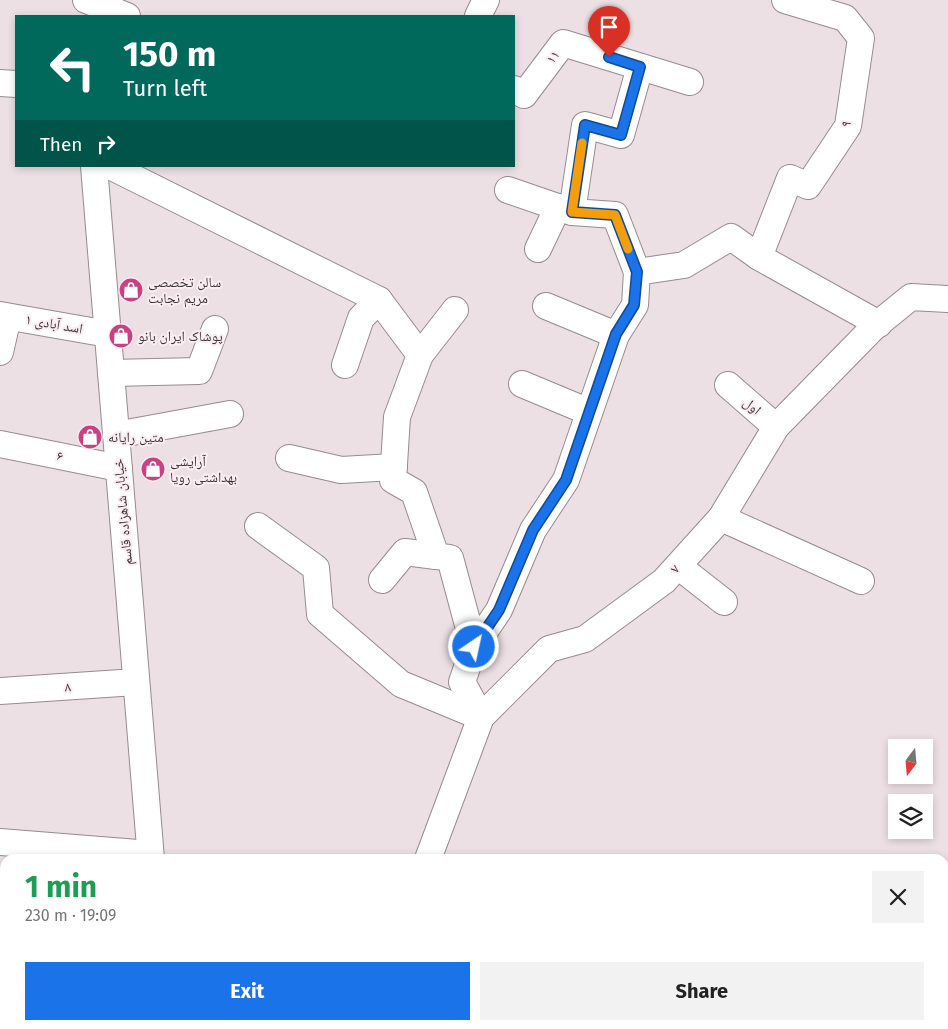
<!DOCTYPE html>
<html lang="en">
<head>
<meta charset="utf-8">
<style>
	:root { --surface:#fff; --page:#f2f2f2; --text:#222; --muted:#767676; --accent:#1a73e8 }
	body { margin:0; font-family:"Fira Sans","Noto Naskh Arabic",sans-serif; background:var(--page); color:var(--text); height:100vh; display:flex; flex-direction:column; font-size:19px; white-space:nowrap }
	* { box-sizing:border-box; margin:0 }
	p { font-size:16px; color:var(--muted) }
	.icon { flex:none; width:28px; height:28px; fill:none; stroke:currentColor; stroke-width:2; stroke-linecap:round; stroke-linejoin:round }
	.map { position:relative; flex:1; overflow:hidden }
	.drawer { position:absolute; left:0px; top:854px; width:949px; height:176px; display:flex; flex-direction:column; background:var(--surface); border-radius:15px 15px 0 0; box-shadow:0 2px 8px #0003 }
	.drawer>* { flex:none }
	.top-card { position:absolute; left:15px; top:15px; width:500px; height:152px; border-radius:0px; box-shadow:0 2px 8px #0003; background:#00695c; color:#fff; overflow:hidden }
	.needle { width:32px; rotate:196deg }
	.fabs { position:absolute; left:888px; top:739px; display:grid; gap:10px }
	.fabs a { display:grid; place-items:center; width:45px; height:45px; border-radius:0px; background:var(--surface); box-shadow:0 2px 8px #0003; font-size:25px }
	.pin { position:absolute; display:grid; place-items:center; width:42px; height:42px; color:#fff; margin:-51px -21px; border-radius:50% 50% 50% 0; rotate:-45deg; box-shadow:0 0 5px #0007 }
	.pin .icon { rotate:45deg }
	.me { position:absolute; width:55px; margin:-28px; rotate:34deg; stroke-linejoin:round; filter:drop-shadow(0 0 4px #0008) }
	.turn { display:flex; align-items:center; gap:18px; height:105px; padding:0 25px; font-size:22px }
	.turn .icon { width:65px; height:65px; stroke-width:2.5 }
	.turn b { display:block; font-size:35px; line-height:42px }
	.then { display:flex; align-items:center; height:48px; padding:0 25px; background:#0003; gap:10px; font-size:19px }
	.round { display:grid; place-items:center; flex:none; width:52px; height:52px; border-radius:0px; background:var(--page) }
	.headline { display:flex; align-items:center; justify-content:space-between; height:85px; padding:0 25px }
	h1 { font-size:30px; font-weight:700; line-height:38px; color:#1e9e55 }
	.primary-button { display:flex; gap:10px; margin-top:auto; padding:10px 25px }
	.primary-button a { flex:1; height:58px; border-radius:0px; background:var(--accent); color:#fff; font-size:20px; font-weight:700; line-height:58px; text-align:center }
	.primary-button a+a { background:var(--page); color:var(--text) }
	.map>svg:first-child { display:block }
	.green { fill:#f7b6ce }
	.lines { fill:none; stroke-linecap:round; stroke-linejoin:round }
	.minor-casing { stroke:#978b8f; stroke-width:28 }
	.minor { stroke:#fff; stroke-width:26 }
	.route-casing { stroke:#114b97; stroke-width:12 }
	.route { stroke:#1a73e8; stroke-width:9 }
	.slow { stroke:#f59e0b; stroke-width:9 }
	.labels { text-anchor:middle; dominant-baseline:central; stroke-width:4; stroke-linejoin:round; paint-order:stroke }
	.street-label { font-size:14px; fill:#3a3536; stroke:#fbedf2 }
	.poi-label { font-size:14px; fill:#3a3536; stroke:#fbedf2; text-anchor:start }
</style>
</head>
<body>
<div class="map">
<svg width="948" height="1029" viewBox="0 0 948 1029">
	<rect width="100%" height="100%" fill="#ede0e4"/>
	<path class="green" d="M104 1025H192V1028L104 1029Z"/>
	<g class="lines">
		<defs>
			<g id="minor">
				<path d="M86 0 127 16"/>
				<path d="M478 16 486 0"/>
				<path d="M0 83 16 84"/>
				<path d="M514 89 524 95 563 43 690 82"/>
				<path d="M94 166 151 859"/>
				<path d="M110 166 379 300 420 355 397 417 393 480 414 492 436 556 450 558 474 647"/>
				<path d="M508 190 572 212"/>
				<path d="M538 249 558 207"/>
				<path d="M759 257 790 178 808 186 848 126 861 38 845 18 785 0"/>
				<path d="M637 272 615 215 572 212 585 125 621 135 640 67"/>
				<path d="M546 306 616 335"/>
				<path d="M0 315 108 334"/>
				<path d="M0 352 8 317"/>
				<path d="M420 355 455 310"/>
				<path d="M345 365 361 318 379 300"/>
				<path d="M111 373 199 371 215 329"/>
				<path d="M522 384 589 412"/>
				<path d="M728 385 776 427"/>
				<path d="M116 435 230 414"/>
				<path d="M0 444 119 468"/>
				<path d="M289 458 341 470 394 467"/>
				<path d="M721 518 861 581"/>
				<path d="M258 526 316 568 320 614 401 684 481 717"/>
				<path d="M678 566 724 602"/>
				<path d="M382 580 405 552 436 556"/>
				<path d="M0 691 136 682"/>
				<path d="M481 717 462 682 474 647 499 610 533 530 566 480 616 335 635 305 637 272 684 265 731 237 759 257 879 324"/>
				<path d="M0 842 150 854"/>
				<path d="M428 859 481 717 549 649 585 639 664 581 721 518 776 427 874 327 911 297 948 299"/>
				<path d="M944 913 948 916"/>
				<path d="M0 993 5 995"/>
				<path d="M223 1025V1029"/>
				<path d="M542 1025 549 1029"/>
				<path d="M931 1025 937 1029"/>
				<path d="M91 1029V1025"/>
				<path d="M244 1029 247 1025"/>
				<path d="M503 1029 506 1025"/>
			</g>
		</defs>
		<use href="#minor" class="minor-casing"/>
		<use href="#minor" class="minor"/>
	</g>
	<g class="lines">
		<defs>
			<path id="route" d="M474 647 499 610 533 530 566 480 616 334 634 305 637 272 615 215 572 212 585 125 621 135 640 67 609 57"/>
		</defs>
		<use href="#route" class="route-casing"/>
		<use href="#route" class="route"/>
		<path class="slow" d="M582 143 572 212 615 215 628 249"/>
	</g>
	<defs>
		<symbol id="shop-disc" viewBox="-11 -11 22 22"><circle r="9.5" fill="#c84181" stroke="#fbedf2"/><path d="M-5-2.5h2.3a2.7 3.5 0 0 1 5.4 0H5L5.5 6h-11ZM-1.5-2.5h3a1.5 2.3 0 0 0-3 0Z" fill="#fff"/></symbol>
	</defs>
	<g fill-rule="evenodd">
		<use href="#shop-disc" x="117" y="276" width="28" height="28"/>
		<use href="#shop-disc" x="107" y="322" width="28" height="28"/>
		<use href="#shop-disc" x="76" y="423" width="28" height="28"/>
		<use href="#shop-disc" x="139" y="455" width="28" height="28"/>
	</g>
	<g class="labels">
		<g class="street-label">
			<text transform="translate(553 57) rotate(-53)">۱۱</text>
			<text transform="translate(846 124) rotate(-70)">۹</text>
			<text transform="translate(54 324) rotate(10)">اسد آبادی ۱</text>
			<text transform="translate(752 406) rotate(41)">اول</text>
			<text transform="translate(60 456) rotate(11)">۶</text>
			<text transform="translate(123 512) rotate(-95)">خیابان شاهزاده قاسم</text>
			<text transform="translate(675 569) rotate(-48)">۷</text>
			<text transform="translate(68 687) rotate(-3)">۸</text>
		</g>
		<g class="poi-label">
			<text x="148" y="282">سالن تخصصی<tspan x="148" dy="16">مریم نجابت</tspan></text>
			<text x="138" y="336">پوشاک ایران بانو</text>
			<text x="108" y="437">متین رایانه</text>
			<text x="170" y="461">آرایشی<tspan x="170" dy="16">بهداشتی رویا</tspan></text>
		</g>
	</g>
</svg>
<div class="fabs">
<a><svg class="needle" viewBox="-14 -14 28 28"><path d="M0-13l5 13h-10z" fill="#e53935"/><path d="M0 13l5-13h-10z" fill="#767676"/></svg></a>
<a><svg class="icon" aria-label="layers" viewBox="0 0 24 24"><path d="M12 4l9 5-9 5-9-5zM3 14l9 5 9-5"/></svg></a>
</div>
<div class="pin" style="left:609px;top:57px;background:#d93025"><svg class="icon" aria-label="arrive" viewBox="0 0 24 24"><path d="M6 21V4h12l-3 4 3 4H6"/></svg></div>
<svg class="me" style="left:474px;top:647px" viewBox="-20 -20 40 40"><circle r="17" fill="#1a73e8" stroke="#fff" stroke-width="3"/><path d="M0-11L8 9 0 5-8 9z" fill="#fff"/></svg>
<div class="top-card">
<div class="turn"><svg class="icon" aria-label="left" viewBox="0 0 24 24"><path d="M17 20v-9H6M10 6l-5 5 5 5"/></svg><div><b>150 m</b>Turn left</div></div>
<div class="then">Then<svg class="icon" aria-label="right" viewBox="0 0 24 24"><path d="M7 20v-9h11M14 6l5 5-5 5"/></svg></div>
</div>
<section class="drawer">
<div class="headline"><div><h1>1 min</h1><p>230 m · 19:09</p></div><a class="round"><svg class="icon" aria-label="close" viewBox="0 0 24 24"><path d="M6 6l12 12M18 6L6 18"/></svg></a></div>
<div class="primary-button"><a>Exit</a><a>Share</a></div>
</section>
</div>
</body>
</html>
